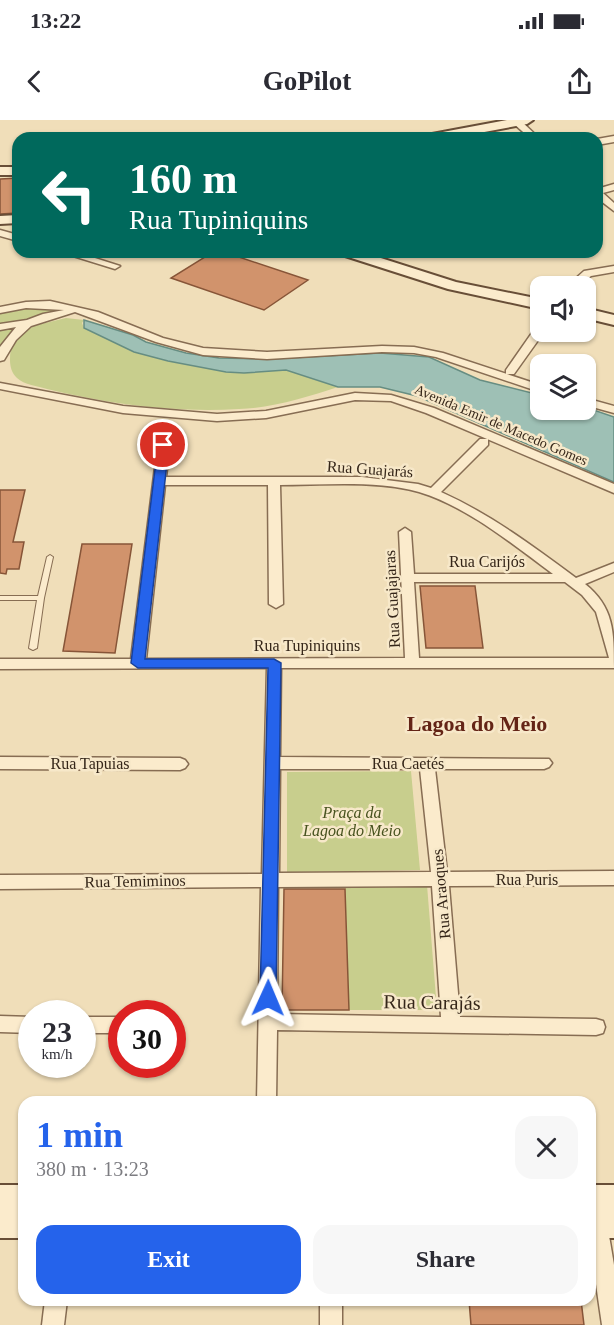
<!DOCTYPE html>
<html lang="en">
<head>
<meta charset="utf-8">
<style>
	:root { --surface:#fff; --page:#f7f7f7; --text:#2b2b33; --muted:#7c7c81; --accent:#2563eb }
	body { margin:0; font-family:"Times New Roman",serif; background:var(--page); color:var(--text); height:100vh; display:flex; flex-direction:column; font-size:22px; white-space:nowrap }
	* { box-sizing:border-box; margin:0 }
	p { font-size:20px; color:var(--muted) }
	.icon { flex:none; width:33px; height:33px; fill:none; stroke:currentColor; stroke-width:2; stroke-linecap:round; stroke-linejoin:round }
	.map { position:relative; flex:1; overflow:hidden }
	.side { position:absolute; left:18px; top:976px; width:578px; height:210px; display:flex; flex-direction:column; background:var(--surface); border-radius:18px; box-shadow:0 2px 4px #0004 }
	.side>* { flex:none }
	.guide { position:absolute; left:12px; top:12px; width:591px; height:126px; border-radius:18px; box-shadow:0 2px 4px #0004; background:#00695c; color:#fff; overflow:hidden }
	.tools { position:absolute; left:530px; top:156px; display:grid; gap:12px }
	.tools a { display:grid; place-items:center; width:66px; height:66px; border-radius:12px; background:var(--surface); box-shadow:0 2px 4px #0004; font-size:30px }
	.speed { position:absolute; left:18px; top:880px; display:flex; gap:12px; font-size:30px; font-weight:700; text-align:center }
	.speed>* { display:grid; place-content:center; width:78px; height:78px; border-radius:50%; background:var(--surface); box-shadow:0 2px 4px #0004; line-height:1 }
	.speed small { font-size:15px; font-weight:400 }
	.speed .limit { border:9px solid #d22; background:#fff; color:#111 }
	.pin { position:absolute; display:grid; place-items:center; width:51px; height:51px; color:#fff; margin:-26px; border:3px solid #fff; border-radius:50%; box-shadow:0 2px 6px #0007 }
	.me { position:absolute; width:66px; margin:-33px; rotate:1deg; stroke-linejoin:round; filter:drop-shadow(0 0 4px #0008) }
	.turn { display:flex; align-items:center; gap:21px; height:126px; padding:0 18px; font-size:27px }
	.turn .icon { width:78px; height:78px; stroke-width:2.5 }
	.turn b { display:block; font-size:42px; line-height:51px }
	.round { display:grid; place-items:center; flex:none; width:63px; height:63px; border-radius:18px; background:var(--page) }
	.head { display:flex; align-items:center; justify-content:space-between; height:102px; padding:0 18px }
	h1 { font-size:36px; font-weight:700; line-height:45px; color:var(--accent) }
	.action { display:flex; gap:12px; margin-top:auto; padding:12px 18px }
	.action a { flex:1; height:69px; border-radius:18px; background:var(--accent); color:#fff; font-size:24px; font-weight:700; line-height:69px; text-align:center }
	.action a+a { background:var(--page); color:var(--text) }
	.status { display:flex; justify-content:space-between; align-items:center; height:42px; padding:0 30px; background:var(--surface); direction:ltr }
	.status svg { height:16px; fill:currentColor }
	header { display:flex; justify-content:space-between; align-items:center; height:78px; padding:0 18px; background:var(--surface); font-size:27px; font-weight:700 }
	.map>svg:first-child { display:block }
	.green { fill:#c8ce8d }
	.water { fill:#9ec0b5; stroke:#668d82; stroke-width:1.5 }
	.building { fill:#d1936c; stroke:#875538; stroke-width:1.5 }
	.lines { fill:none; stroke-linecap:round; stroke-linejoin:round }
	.lane-casing { stroke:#876d53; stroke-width:2 }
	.street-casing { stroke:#876d53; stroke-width:3 }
	.secondary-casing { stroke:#684e37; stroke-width:4 }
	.lane { fill:#fbebcc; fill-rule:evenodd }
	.street { fill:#fbebcc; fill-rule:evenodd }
	.secondary { fill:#fbebcc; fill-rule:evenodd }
	.route { fill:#2563eb; stroke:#184099; stroke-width:1.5 }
	.labels { text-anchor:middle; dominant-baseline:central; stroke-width:5; stroke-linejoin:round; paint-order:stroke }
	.far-street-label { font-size:14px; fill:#352619; stroke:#f7e8c9 }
	.street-label { font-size:16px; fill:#352619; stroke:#f7e8c9 }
	.park-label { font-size:16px; font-style:italic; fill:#47521e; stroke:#f7e8c9 }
	.near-street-label { font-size:20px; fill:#352619; stroke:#f7e8c9 }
	.district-label { font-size:22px; font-weight:bold; fill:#642416; stroke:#f7e8c9 }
</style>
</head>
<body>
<div class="status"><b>13:22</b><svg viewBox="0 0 49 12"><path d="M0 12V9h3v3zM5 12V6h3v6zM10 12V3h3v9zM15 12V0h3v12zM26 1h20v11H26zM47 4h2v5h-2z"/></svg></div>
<header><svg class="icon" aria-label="back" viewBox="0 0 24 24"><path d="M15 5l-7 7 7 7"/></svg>GoPilot<svg class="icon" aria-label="share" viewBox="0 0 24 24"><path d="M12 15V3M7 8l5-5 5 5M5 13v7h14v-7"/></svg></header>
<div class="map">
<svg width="614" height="1205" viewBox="0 0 614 1205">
	<rect width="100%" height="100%" fill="#f0deb9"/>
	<g class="green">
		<path d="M11 187 80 191 30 202 0 238V190Z"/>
		<path d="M66 198 84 200 82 203 84 208 134 232 168 241 226 252 286 250 338 267C307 277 272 288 239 289 176 293 108 284 47 269 38 266 24 265 17 258 7 249 10 234 12 223L33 206Z"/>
		<path d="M411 651 420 750 287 752V652Z"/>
		<path d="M427 765 437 890H349L345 766Z"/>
	</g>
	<path class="water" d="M84 200 133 215 146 222 186 233 219 238 270 239 380 233 429 237 480 260 540 275V290H585V287L614 297V362L417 276 380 267H338L286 250 244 253 226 252 168 241 134 232 84 208Z"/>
	<g class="building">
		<path d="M18 58V93L0 94V59Z"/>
		<path d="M213 132H224L308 160 264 190 171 158Z"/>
		<path d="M0 370H25L13 422H24L19 449H7L6 454 0 453Z"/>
		<path d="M82 424H132L115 533 63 531Z"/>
		<path d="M420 466H475L483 528H426Z"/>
		<path d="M284 769H345L349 890H282Z"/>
		<path d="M469 1180H581L584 1205H471Z"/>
	</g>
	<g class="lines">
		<defs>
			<path id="lane" d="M50 435 53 437 44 478 37 528 33 530 29 528 37 480H0V476H38L47 437Z"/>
			<g id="street">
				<path d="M514 0H520L539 18H530L514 4Z"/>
				<path d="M614 16V22L597 25V19Z"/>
				<path d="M614 64V70L603 73 614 83V91L597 78V69Z"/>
				<path d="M0 110 18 115V121L0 116Z"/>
				<path d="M60 132H76L120 146 115 149Z"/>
				<path d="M614 146V152L591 156 578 166H567L584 151Z"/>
				<path d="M50 181 98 192 163 218 203 228 267 232 382 226 414 227 443 233 540 265V272L436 237 414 233 382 232 267 239 203 235 156 222 75 192 31 206 16 220 4 240 0 241V227L16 207 0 210V204L27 200 43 194 64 190 26 188 0 193V187L26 182Z"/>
				<path d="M540 206V212H544L514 254H506V250L536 207Z"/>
				<path d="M0 263 123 286 217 294 266 291 355 273 391 275 434 288 614 364V373L426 293 391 281 355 280 266 298 217 301 123 293 0 269Z"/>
				<path d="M585 278 614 286V293L585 285Z"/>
				<path d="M166 303 172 307 166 357H362L418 364 431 368 480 319H488V325L441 372C490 394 533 426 576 458L614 443V452L585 464C614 487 614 512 614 548H281L280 637 549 639 552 643 549 647 544 649H435L447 752 614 751V765L449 766 460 897 596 899 603 901 605 907 603 913 596 915 277 910 276 982H257L261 767 0 769V755L262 754 267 548 0 549V539H131L160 307ZM165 365H268L269 484 276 488 283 484 280 365C324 365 377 360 419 372 468 387 512 424 553 454H414L411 412 405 408 399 412 405 538 146 539ZM414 462H565L582 475 596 492 609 538H419ZM280 649H420L431 752 279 753ZM432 766 441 897 277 894 278 767Z"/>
				<path d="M0 637 180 638 185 640 188 644 185 648 180 650 0 649Z"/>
				<path d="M0 896 32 897V913L0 912Z"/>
				<rect x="82" y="897" width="40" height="16"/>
				<path d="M596 1088 603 1091 606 1098 614 1145V1205H602L590 1123V1091Z"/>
				<path d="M45 1180H67L64 1205H42Z"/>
				<rect x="320" y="1180" width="22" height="25"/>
			</g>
			<g id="secondary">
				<path d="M507 0H533L527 4 452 18H426L432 14Z"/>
				<rect x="0" y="47" width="18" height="8"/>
				<path d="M18 95V103L0 104V96Z"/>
				<path d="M340 132H362L456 162 540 179V189L448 169 342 135Z"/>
				<path d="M585 188 614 195V205L585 198Z"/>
				<rect x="0" y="1065" width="24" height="53"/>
				<rect x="590" y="1065" width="24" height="53"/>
			</g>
		</defs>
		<use href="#lane" class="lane-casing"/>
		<use href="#street" class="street-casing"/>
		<use href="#secondary" class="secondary-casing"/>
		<use href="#lane" class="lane"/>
		<use href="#street" class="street"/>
		<use href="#secondary" class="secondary"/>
	</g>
	<path class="route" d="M163 322 169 325 145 539H274L281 543 276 878 274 883 268 885 262 883 260 878 268 548H138L131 543 158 325Z"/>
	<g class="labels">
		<g class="far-street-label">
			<text transform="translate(501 305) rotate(23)">Avenida Emir de Macedo Gomes</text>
		</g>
		<g class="street-label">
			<text transform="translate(370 349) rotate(4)">Rua Guajarás</text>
			<text x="487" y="441">Rua Carijós</text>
			<text transform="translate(392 479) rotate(-93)">Rua Guajajaras</text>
			<text x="307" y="525">Rua Tupiniquins</text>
			<text x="90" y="643">Rua Tapuias</text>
			<text x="408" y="643">Rua Caetés</text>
			<text x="527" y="759">Rua Puris</text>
			<text transform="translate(135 761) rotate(-1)">Rua Temiminos</text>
			<text transform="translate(441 774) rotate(-95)">Rua Araoques</text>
		</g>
		<g class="park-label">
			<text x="352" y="692">Praça da<tspan x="352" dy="18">Lagoa do Meio</tspan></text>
		</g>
		<g class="near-street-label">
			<text transform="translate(432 882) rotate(1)">Rua Carajás</text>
		</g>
		<g class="district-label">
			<text x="477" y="603">Lagoa do Meio</text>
		</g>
	</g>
</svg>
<div class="tools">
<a><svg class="icon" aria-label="sound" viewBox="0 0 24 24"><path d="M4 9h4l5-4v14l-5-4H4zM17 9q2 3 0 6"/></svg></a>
<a><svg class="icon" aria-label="layers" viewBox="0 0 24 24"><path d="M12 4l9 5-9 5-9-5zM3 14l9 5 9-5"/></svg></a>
</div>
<div class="speed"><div>23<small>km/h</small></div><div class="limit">30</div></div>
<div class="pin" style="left:163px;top:325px;background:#d93025"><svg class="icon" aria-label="arrive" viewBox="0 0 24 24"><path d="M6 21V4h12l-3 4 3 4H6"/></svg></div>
<svg class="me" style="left:268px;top:878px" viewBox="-20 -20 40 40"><path d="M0-17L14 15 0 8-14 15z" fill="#2563eb" stroke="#fff" stroke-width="4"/></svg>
<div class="guide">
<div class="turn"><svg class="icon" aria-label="left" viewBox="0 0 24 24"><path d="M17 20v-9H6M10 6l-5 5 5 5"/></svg><div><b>160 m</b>Rua Tupiniquins</div></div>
</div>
<section class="side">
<div class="head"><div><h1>1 min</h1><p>380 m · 13:23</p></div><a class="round"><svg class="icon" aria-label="close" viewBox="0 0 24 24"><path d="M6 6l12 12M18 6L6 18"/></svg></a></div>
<div class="action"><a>Exit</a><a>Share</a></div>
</section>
</div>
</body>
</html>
